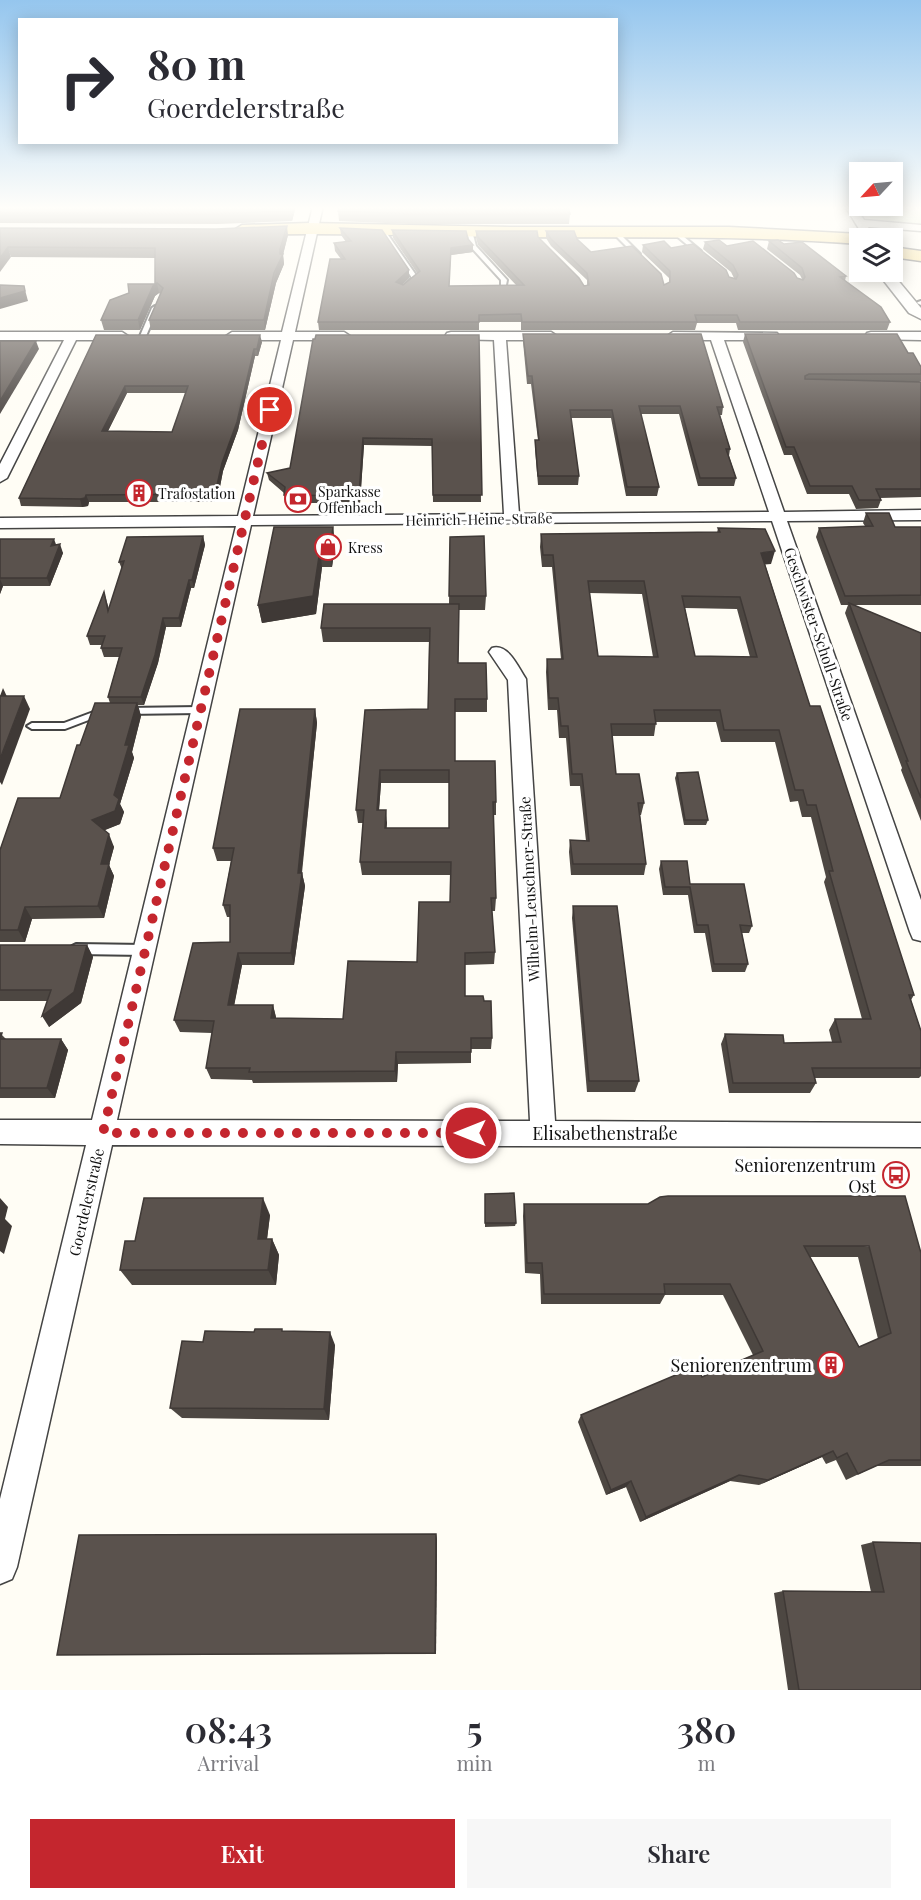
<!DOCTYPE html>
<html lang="en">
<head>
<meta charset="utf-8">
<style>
	:root { --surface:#fff; --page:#f7f7f7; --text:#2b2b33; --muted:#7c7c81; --accent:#c4262e }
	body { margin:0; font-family:"Playfair Display",serif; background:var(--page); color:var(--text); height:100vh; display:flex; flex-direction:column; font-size:22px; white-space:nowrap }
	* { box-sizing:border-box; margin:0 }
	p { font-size:20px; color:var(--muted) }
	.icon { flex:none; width:33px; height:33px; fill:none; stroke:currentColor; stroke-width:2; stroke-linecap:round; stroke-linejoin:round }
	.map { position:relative; height:1690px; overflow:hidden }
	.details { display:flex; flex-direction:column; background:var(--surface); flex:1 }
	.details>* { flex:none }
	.guide { position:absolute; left:18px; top:18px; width:600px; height:126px; border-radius:0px; box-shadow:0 3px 15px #0003; background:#fff; color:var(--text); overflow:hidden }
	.needle { width:39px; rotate:244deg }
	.fabs { position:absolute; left:849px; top:162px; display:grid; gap:12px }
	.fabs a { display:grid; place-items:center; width:54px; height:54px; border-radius:0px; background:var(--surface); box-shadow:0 3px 15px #0003; font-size:30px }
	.pin { position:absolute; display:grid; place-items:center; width:51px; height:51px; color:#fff; margin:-26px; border:3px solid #fff; border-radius:50%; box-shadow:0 2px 6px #0007 }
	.me { position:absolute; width:66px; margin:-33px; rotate:270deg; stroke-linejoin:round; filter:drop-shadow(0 0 4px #0008) }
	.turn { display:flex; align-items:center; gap:21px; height:126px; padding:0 30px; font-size:27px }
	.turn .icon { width:78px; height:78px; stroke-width:2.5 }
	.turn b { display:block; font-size:42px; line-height:51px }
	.eta { display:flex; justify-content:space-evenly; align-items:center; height:102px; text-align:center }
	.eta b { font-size:36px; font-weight:600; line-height:42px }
	.button { display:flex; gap:12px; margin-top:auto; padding:12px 30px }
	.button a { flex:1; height:69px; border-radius:0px; background:var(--accent); color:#fff; font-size:24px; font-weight:600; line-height:69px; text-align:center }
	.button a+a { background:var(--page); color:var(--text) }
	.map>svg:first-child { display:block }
	.green { fill:#d5ebbd }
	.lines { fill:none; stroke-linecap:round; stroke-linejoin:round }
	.service-casing { stroke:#444; stroke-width:4 }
	.minor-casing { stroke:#444; stroke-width:3 }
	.tertiary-casing { stroke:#444; stroke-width:3 }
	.primary-casing { stroke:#222; stroke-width:3 }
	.service { fill:#fff; fill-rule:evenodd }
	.minor { fill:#fff; fill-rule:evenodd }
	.tertiary { fill:#fff; fill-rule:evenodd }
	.primary { fill:#f9d66b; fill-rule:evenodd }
	.wall { fill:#4d4742; fill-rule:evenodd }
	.shaded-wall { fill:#3f3936 }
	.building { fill:#5a524d; stroke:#3f3936; stroke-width:1.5; fill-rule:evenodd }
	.route { stroke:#c4262e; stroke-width:10; stroke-dasharray:0 18 }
	.labels { text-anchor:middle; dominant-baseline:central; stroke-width:6; stroke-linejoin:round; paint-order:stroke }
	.far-poi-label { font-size:14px; fill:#111; stroke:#fff; text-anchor:start }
	.far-street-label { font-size:14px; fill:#111; stroke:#fff }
	.street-label { font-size:15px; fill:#111; stroke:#fff }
	.near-street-label { font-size:18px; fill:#111; stroke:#fff }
	.near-poi-label { font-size:18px; fill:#111; stroke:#fff; text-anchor:end }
</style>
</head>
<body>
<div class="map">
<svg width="921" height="1690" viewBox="0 0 921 1690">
	<rect width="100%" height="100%" fill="#fffdf5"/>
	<path class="green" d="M863 206H921V224L871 219Z"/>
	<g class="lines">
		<defs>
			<g id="service">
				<path d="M467 230 472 231 476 246 507 280 505 290H501V280L470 246Z"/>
				<path d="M613 231H617L640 254V256H636L613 233Z"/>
				<path d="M673 231H677L701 251V253H697L673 233Z"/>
				<path d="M382 232H386L418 278 409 287 404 286 412 278Z"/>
				<path d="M921 301V305L917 303 918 302Z"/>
				<path d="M155 306 158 308 146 336 141 337 140 336 152 308Z"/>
				<path d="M200 707 205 710 200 713 125 714 120 711 125 708Z"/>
				<path d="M104 708 109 711 107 713 65 729H32L27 726 32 723H64Z"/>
				<path d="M76 944 145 945 149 947 151 950 149 953 145 955 76 954 72 952 70 949 72 946Z"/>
			</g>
			<g id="minor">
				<path d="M313 206H323L295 332H344L350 336 344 340H293L253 516 504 514 494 340 447 339 445 336 447 333 451 332H551L557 336 551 340H506L519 514 769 512 711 340H673L667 336 673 332 777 333 779 336 777 339 773 340H724L784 512 921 510V520L787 521 921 900V941L913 939 910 932 772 521 251 525 117 1120 530 1121 508 680 489 652 492 648C508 643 518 667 526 679L555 1121 921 1123V1147L112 1145 17 1567 12 1579 0 1584V1499L86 1145 0 1144V1120H92L236 526 0 528V518L238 516 281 340H232L226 336 232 332H282Z"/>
				<path d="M845 206H855L864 220 921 225V231L868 227 873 235 868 238 864 237Z"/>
				<path d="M0 332H122L128 336 122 340H76L7 478 0 482V464L64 340H0Z"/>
				<path d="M871 332H921V340L867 339 865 336 867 333Z"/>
			</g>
			<path id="tertiary" d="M877 272H891L921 308V319L909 313Z"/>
			<g id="primary">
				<path d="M309 223 510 227H729L860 234 868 238H860V244C743 235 627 238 510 237 421 236 331 232 242 235L234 230 242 225Z"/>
				<path d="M892 247 921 251V261L892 257Z"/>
			</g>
		</defs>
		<use href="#service" class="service-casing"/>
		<use href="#minor" class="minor-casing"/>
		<use href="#tertiary" class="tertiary-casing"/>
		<use href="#primary" class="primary-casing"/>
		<use href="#service" class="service"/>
		<use href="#minor" class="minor"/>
		<use href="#tertiary" class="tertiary"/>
		<use href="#primary" class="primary"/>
	</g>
	<g class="wall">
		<path d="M0 206H296L292 221 218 224 0 223Z"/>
		<path d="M338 211 570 214 569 224H408L339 221Z"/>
		<path d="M0 228 288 235 283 254 284 264 276 283 265 330H151L149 320 160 294 159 293 155 296 140 330H104L101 320 155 284V258L11 257Z"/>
		<path d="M340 228 409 270V278L402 285H403L417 273 393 238 392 230 468 239 473 252 451 255 449 286 516 285 478 245 476 238V231L538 237 584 286 587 285V280L551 246 546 238V231L577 239 591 252 664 285 669 283V278L642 252 643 245 671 248 729 277 734 278 731 272 703 249 705 242 727 246 797 278 802 279 800 275 767 249 769 241 784 244 846 276 845 281 890 322 887 330H738L736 323H697L695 330H521V322H479V330H319L318 322 341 259 335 251 334 243 346 242 341 235Z"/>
		<path d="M523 334 723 407 722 415H720L730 449 729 456 736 478 734 486H698L679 414H641L659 487 657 496H626L611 418H571L579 476 578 485H538L535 448V440H538L531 384H527L523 342Z"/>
		<path d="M745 334 908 353 921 367V381L919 382H921V497L880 498 881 500 878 508 856 509 849 494H807L792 455H784L743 342Z"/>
		<path d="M96 335 262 342 258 356H255L238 430 223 471 217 502H89L88 506 82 507 21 506 19 498ZM127 393H186L172 432 108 431Z"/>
		<path d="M479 335 481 502H433L432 446 364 445 360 503H285L284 493 269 480 267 473 290 468Z"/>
		<path d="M866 513 895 527H921V605H853L921 633V821L901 770 902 768 845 613 848 605H841L816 537 819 528 865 526 863 523Z"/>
		<path d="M333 527 335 545 332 567H322L316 614 262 623 258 605Z"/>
		<path d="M718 528 771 564H765L810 706 914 995 911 1000 921 1031V1076L919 1078H815L816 1083 810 1093H729L721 1044 725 1034 784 1043 832 1042 829 1030 835 1019H862L824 882 826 877 811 817H802L798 801 790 802 775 742H721L716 722H656L654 736H612L616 774 644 803 641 815H640L646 864 644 875H571L569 852 570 840 586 841 580 786H570L566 738H559L557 710H548L546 672 547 659H561L552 567H542L540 547 541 534 717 533ZM589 593 642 594 653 657 598 656ZM685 608 737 609 750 657 695 656Z"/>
		<path d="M203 536 205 545 194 588H191L181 627H166L158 663 144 705H138L141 716 132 752 134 758 120 804 124 812 120 824 104 830 114 847 109 865 114 876 104 918 32 919 25 942H0V850L60 798 80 745 110 703 108 697 119 657H104L101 648 102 645H90L87 636 104 592 109 609 122 569 119 562Z"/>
		<path d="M450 537 486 596 485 610H459L458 663 487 699V712H455V761L496 802V815H493L496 898 495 911H492L495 952 494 964 465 965V996L492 1038 491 1049H471V1063L398 1064 397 1082 253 1083 252 1080 211 1079 206 1068 212 1033 180 1032 174 1020 230 942V917H227L223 905 231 861H217L213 848 315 709 317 723 302 873 305 886 294 965H242L234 1005H273L276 1018 343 1019 417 962 450 902V875H362L360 862 363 823H358L356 810 365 710 428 709 429 642H323L321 628 449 604ZM381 783H449V828H386L387 823 379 810Z"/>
		<path d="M0 539 56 545 63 553 50 586H3L0 594Z"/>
		<path d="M677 773 708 820 706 825H684L675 778Z"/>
		<path d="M661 861 690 884 752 926 749 933H742L748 964 745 972H712L705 933H694L688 895H663L659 869Z"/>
		<path d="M573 906 639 1081 635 1092H587L572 918Z"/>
		<path d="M0 945H87L93 957 81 1003 49 1027 47 1001H0Z"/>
		<path d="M0 1033 6 1039H61L68 1050 55 1098H0Z"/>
		<path d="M485 1194 516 1223 515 1226 485 1227Z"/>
		<path d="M524 1204 921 1253V1466H876L846 1480 836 1460 826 1464 822 1457 759 1485 730 1481 640 1522 626 1487 606 1495 578 1422 581 1415 702 1377 753 1355 723 1295H665L660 1304H541L540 1274 525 1273 523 1216ZM810 1257H858L878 1339 859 1347Z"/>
		<path d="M270 1215 267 1239H272L279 1255 276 1285H132L120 1270 135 1241Z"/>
		<path d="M283 1331 335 1345 329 1420 182 1418 170 1408 203 1342 254 1332Z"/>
		<path d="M436 1534 437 1540 436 1654 57 1655Z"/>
		<path d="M873 1542 921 1690H788L774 1593 783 1591 871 1592 861 1545Z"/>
	</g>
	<g class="shaded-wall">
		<path d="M292 206H296L292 221 291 211Z"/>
		<path d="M287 226 288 235 283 255 284 264 276 283 265 330 264 320Z"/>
		<path d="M473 245V252L451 255V248Z"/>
		<path d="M8 247 11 257 0 272V258Z"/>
		<path d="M409 270V278L397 290 396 282Z"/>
		<path d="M157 283 159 293 155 296 140 330 138 320 153 286Z"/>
		<path d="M24 286 28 301 0 309V298Z"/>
		<path d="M260 335 262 342 258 356 257 349Z"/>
		<path d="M36 341 39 349 0 414V401Z"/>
		<path d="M254 349 255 356 238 430 223 471 217 502 215 494 222 463Z"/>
		<path d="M125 386 127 393 104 439 102 431Z"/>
		<path d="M363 438 364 445 360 503 359 496Z"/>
		<path d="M86 495 89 502 88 506 82 507 80 499Z"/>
		<path d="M333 527 335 545 332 567 330 550Z"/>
		<path d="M203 536 205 545 194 588 192 580Z"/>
		<path d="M54 539 57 547 51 546Z"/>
		<path d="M60 544 63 553 50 586 47 578Z"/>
		<path d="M320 550 322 567 316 614 262 623 258 605Z"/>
		<path d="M775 551 771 564 758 565 761 553Z"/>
		<path d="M0 579 3 586 0 594Z"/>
		<path d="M189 580 191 588 181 627 179 618Z"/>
		<path d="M163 618 166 627 158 663 144 705 141 697Z"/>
		<path d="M3 688 9 701 0 696Z"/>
		<path d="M24 696 30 709 2 785 0 782V759Z"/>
		<path d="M137 703 141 716 132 752 134 758 120 804 124 812 120 824 98 833 92 820 125 745Z"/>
		<path d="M315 709 317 723 300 886 298 873Z"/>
		<path d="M380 770 381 783 378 823 377 810Z"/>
		<path d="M386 810 387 823 386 841 385 828Z"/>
		<path d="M109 834 114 847 109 865 114 876 104 918 98 906 101 864Z"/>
		<path d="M302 873 305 886 294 965 291 953Z"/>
		<path d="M25 907 32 919 25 942 18 930Z"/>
		<path d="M87 945 93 957 81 1003 49 1027 42 1016Z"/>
		<path d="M238 953 242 965 232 1017 228 1005Z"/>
		<path d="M273 1005 276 1017 275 1030 271 1018Z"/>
		<path d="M61 1039 68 1050 55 1098 47 1088Z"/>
		<path d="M396 1052 398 1064 397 1082 395 1071Z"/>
		<path d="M0 1198 8 1207 5 1219 12 1226 4 1254 0 1251Z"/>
		<path d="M263 1198 270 1215 265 1255 258 1239Z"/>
		<path d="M272 1239 279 1255 276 1285 268 1270Z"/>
		<path d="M330 1332 335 1345 329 1420 324 1409Z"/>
		<path d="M833 1451 822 1457 759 1485 768 1480Z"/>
		<path d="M739 1475 730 1481 640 1522 646 1517Z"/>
		<path d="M631 1481 626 1487 606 1495 611 1490Z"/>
		<path d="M436 1534 437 1540 436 1654 435 1653Z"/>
	</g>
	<g class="building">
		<path d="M0 206H292L291 211 216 214 0 213Z"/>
		<path d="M340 206H568L570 214H408L338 211Z"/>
		<path d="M287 226 280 249V254H283L274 273 264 320H149L163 288 157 283 153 286 138 320H101L110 300 129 293 128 284H155V248L8 247 0 258V228L216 229Z"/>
		<path d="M340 228 382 230 409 270 396 282 403 285 420 271 392 230 466 231 468 239 473 245 451 248 449 286 524 285 478 237 476 231H537L538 237 579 278 584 286 589 285 587 273 551 239 546 231H574L577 239 591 252 632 246 661 274 664 285 670 282V271L643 245 664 241 671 248 693 244 726 270 729 277 736 279 738 275 733 265 705 242 719 240 727 246 753 241 794 273 797 278 803 280 805 277 802 268 769 241 778 240 784 244 802 242 846 276 840 277 881 307 890 322H740L737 315H695L697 322H522L521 314 479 315V322H318L330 259H345L334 243 351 241Z"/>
		<path d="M0 285 24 286 25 291 0 298Z"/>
		<path d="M523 334H701L723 407H717L730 449H726L736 478H700L680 406H639L659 487H627L612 410H570L579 476H538L535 440H539L532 376H528Z"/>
		<path d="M745 334H897L908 353H913L921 367V374H809L805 376V379L921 382V489H876L881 500H859L852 486H810L794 447H786Z"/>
		<path d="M96 335H260L257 349H254L237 422 222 463 215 494 86 495 85 498 80 499 19 498ZM125 386H188L172 432 102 431Z"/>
		<path d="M316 335H479L482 495H433L432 439 363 438 359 496 284 495 285 487 267 473 290 468 313 339H315Z"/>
		<path d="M0 341H36L0 401Z"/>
		<path d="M866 513H889L895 527H921V595L845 596 819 528 873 526Z"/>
		<path d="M274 527H333L330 550H320L313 596 258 605Z"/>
		<path d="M718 528 765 529 775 551 761 553 810 706H820L874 871 914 995H909L921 1031V1068H812L816 1083H733L725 1034 783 1035 784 1043 841 1042 835 1019H871L829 871H833L816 805H807L803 790H795L779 730H724L720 710H654L656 724H611L616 774H639L644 803H638L646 864H573L570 840 589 841 582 774H572L568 726H561L558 698H549L547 659H563L553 555H543L541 534 720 532ZM588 581H644L658 657 598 656ZM682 596 740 597 757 657 695 656Z"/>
		<path d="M203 536 192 580H189L179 618H163L155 655 141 697H108L122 648H101L105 636H87L104 592 108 611 124 561 119 562 127 537Z"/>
		<path d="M484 536 486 596H449L450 537Z"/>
		<path d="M0 539H54L51 546 60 544 47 578H0Z"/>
		<path d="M849 603 921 633V798L906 761H908Z"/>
		<path d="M324 604H459L458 663H486L487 699H455V761H495L496 802H493L496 898H491L495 952 465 953V996H483L484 1001H491L492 1038H471V1052H396L395 1071 249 1072 250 1068H206L214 1021 174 1020 193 943 230 942V905H223L234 848H213L240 709H315L298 873H302L291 953H238L228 1005H273L271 1018 343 1019 348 961 417 962 419 902H450L451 862H360L364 810H356L365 710 428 709 430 628H321ZM380 770H449V828H385L386 810H377Z"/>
		<path d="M0 696H24L0 759Z"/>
		<path d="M95 703H137L125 745H129L114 795 119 799 115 811 92 820 109 834 101 864H109L98 906 25 907 18 930H0V850L18 798H60L77 745H80Z"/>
		<path d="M698 772 708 820H685L677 773Z"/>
		<path d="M661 861H687L690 884H744L752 926 740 925 748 964H714L708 925H697L690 887H665Z"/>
		<path d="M573 906H617L639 1081H589Z"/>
		<path d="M0 945H87L74 992 42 1016 51 990H0Z"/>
		<path d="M0 1033H2L0 1039H61L47 1088H0Z"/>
		<path d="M514 1193 516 1223H485V1194Z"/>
		<path d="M668 1196H905L921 1253V1460H889L858 1474 847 1453 837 1458 833 1451 768 1480 739 1475 646 1517 631 1481 611 1490 581 1415 697 1366 702 1377 763 1351 730 1284H664L665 1294H544L542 1263H527L524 1204H648L660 1197ZM804 1246H869L891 1333 859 1347Z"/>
		<path d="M144 1198H263L258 1239H272L268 1270H120L125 1241H135Z"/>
		<path d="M255 1329H282V1331L330 1332 324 1409 170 1408 182 1341 203 1342 205 1331 254 1332Z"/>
		<path d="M436 1534 435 1653 57 1655 79 1535Z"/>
		<path d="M873 1542 921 1543V1690H799L783 1591 884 1592Z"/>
	</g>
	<linearGradient id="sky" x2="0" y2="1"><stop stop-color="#95c6ee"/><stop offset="0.47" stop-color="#fffefa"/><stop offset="1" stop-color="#fffefa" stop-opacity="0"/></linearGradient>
	<rect width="921" height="443" fill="url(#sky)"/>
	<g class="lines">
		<path class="route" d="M270 410 103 1133H471"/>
	</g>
	<defs>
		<symbol id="building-ring" viewBox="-11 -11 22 22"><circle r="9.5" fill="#fff" stroke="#c4262e" stroke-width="1.5"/><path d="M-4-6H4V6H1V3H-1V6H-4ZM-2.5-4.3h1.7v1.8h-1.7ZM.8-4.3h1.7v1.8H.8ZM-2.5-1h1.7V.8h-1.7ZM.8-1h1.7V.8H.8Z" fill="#c4262e"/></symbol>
		<symbol id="bank-ring" viewBox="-11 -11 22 22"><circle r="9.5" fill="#fff" stroke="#c4262e" stroke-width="1.5"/><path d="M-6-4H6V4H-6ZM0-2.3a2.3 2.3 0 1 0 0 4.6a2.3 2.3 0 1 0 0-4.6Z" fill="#c4262e"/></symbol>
		<symbol id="shop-ring" viewBox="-11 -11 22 22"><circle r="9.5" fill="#fff" stroke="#c4262e" stroke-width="1.5"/><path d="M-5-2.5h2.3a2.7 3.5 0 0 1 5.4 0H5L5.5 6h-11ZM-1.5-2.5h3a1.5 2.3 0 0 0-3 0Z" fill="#c4262e"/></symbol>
		<symbol id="bus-ring" viewBox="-11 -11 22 22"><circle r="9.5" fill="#fff" stroke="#c4262e" stroke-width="1.5"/><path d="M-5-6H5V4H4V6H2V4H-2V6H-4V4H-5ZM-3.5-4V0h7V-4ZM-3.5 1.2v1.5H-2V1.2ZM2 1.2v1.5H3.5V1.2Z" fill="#c4262e"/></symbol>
	</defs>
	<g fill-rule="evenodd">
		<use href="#building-ring" x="124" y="478" width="30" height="30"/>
		<use href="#bank-ring" x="283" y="484" width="30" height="30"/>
		<use href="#shop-ring" x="313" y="532" width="30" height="30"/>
		<use href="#bus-ring" x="881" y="1160" width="30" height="30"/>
		<use href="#building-ring" x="816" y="1350" width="30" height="30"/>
	</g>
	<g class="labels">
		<g class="far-poi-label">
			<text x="318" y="491">Sparkasse<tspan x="318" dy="16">Offenbach</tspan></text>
			<text x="158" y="493">Trafostation</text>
			<text x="348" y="547">Kress</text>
		</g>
		<g class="far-street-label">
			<text transform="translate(479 519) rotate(-1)">Heinrich-Heine-Straße</text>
		</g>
		<g class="street-label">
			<text transform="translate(819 634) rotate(71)">Geschwister-Scholl-Straße</text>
			<text transform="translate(529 889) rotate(-93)">Wilhelm-Leuschner-Straße</text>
			<text transform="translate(86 1202) rotate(-77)">Goerdelerstraße</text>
		</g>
		<g class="near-street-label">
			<text x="605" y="1133">Elisabethenstraße</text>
		</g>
		<g class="near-poi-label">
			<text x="876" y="1165">Seniorenzentrum<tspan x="876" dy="21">Ost</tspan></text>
			<text x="812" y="1365">Seniorenzentrum</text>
		</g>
	</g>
</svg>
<div class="fabs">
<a><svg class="needle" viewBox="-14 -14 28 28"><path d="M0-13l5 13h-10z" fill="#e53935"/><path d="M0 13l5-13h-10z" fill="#7c7c81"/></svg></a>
<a><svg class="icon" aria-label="layers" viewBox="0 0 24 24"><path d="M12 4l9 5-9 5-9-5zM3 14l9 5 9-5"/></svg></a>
</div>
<div class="pin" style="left:270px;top:410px;background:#d93025"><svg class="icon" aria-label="arrive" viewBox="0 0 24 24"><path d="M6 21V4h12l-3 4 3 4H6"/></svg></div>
<svg class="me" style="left:471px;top:1133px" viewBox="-20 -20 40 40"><circle r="17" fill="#c4262e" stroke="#fff" stroke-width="3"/><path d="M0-11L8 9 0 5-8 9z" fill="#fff"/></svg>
<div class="guide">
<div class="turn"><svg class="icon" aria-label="right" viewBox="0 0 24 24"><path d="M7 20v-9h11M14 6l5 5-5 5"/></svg><div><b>80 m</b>Goerdelerstraße</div></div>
</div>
</div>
<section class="details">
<div class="eta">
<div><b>08:43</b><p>Arrival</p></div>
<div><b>5</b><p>min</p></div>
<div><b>380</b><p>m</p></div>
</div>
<div class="button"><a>Exit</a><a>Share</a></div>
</section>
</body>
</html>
